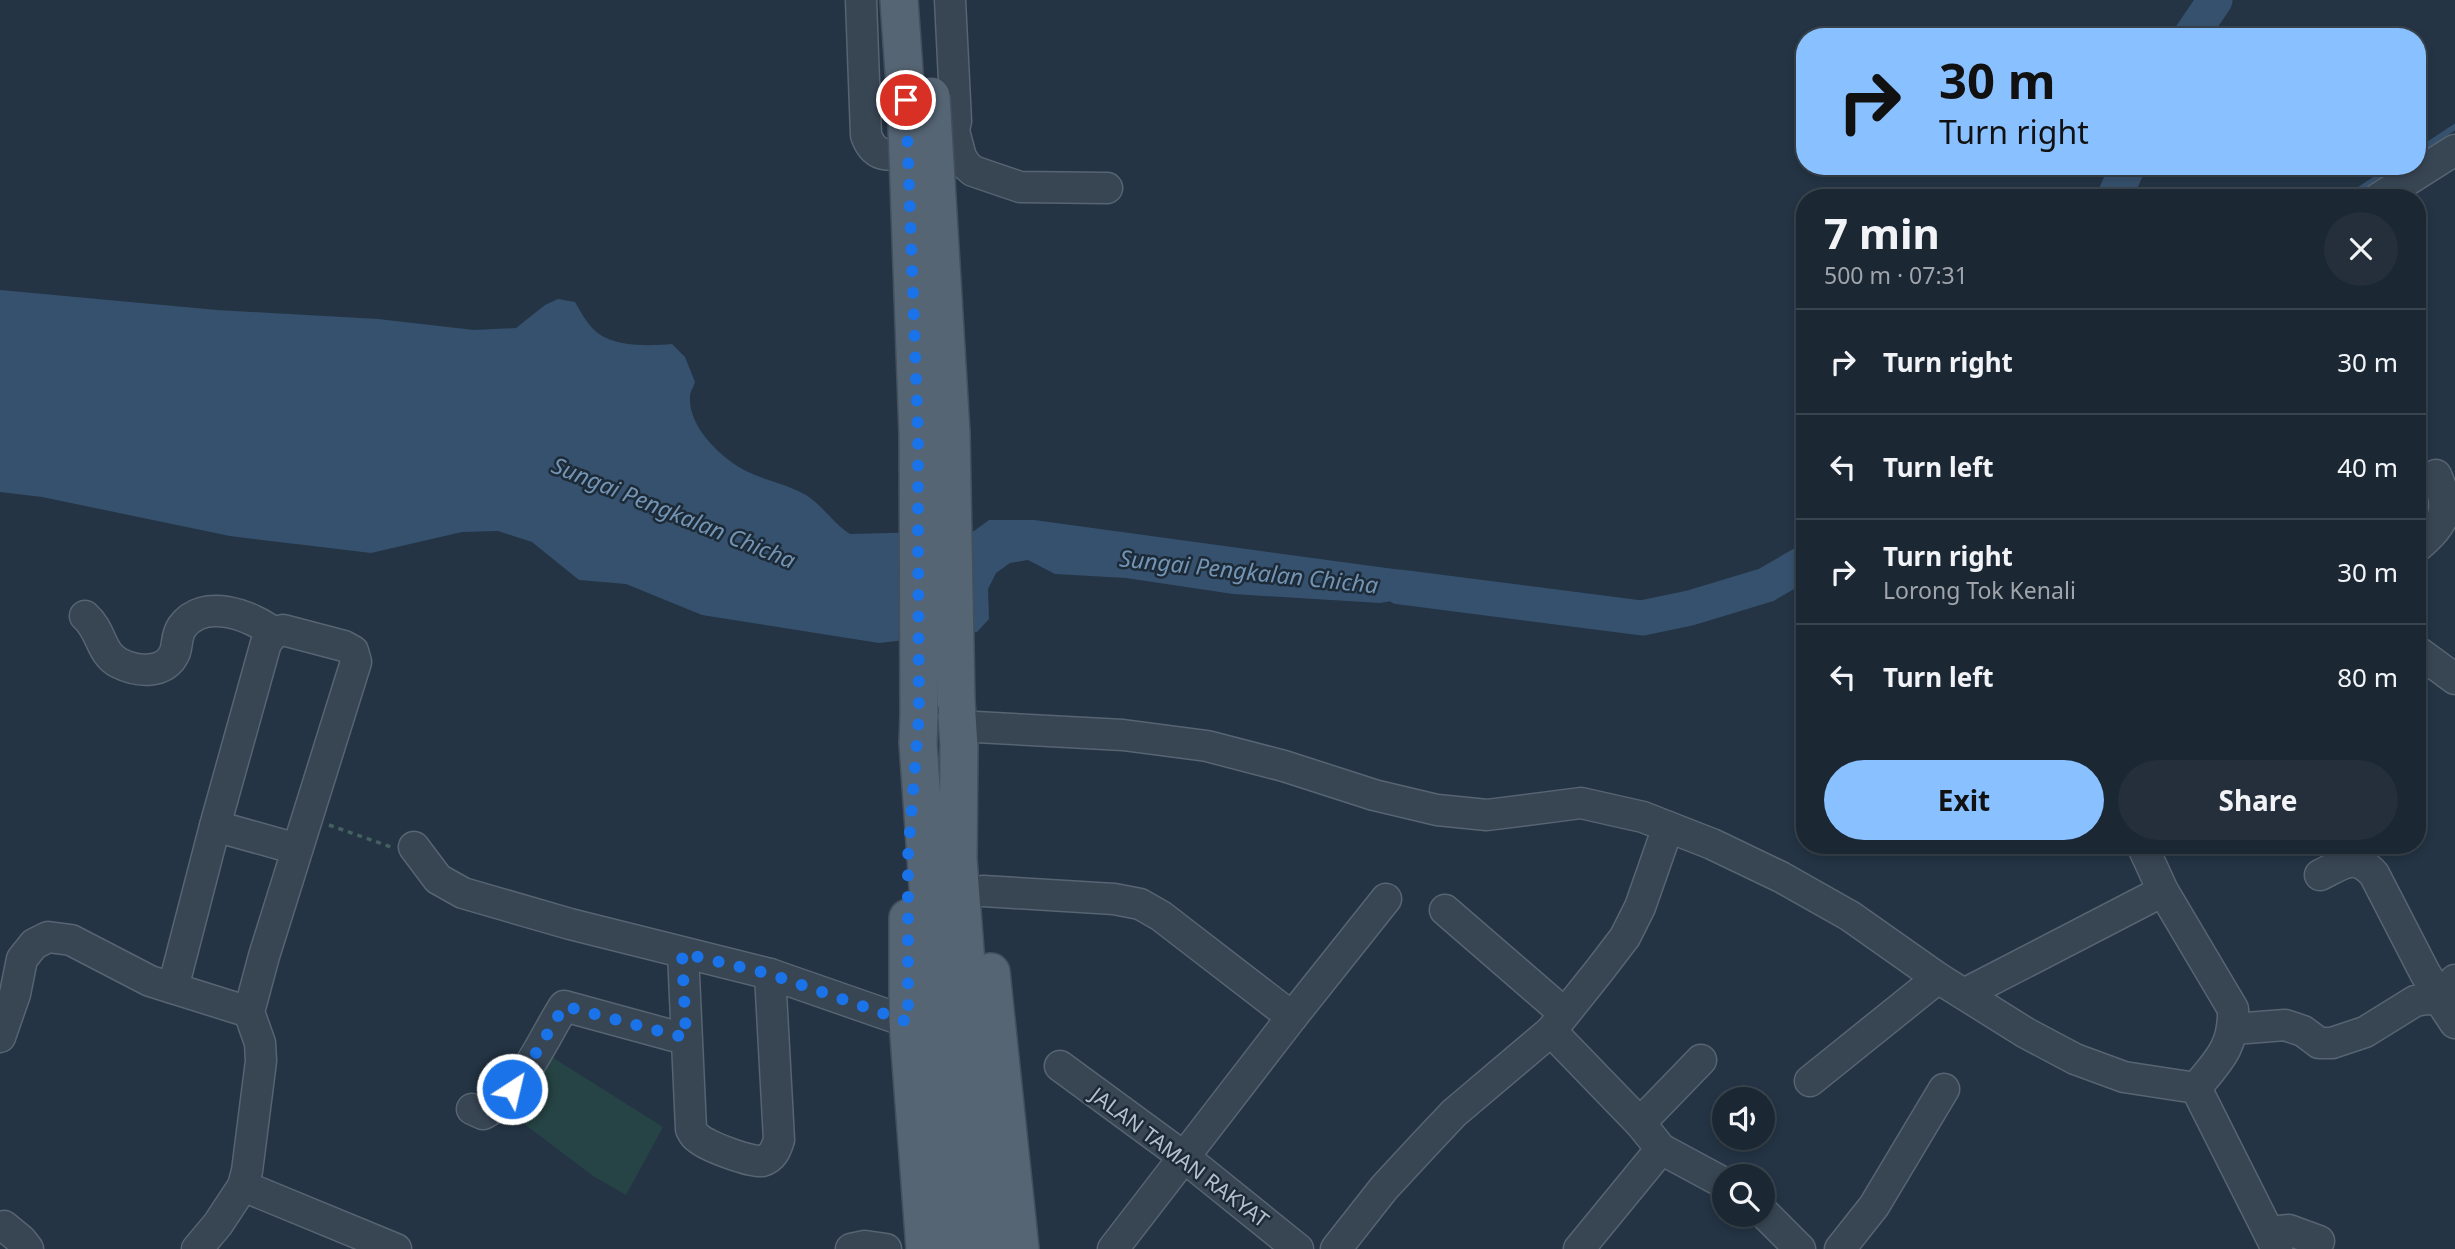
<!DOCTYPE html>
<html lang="en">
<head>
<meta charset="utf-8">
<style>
	:root { --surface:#1b2733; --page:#242f3b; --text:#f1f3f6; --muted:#a0a5ac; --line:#39444e; --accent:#89c0ff }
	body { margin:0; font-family:"Noto Sans",sans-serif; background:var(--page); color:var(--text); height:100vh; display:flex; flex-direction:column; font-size:26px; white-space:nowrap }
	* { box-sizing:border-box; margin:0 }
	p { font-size:23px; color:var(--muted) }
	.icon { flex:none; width:38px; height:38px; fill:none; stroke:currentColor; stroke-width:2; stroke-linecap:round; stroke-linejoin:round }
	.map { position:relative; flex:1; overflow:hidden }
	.drawer { position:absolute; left:1796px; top:189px; width:630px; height:665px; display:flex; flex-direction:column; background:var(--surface); border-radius:28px; box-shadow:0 4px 10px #0003,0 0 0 2px var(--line) }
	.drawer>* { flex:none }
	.top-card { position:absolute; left:1796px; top:28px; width:630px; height:147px; border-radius:28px; box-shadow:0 4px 10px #0003,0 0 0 2px var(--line); background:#89c0ff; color:#111; overflow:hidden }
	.buttons { position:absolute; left:1712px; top:1087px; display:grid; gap:14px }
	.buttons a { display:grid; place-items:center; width:63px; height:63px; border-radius:50%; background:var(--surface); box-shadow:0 4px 10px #0003,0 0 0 2px var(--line); font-size:35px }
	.pin { position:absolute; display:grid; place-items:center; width:60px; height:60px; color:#fff; margin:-30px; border:4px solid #fff; border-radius:50%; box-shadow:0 2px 7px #0007 }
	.me { position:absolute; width:77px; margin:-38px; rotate:35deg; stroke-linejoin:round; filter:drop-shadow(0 0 5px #0008) }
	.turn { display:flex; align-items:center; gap:24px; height:147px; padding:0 28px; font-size:32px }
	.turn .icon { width:91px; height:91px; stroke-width:2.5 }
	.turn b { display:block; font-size:49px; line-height:60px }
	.round { display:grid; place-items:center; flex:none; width:74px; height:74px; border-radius:37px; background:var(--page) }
	.headline { display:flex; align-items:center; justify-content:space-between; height:119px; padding:0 28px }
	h1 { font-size:42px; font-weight:700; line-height:52px }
	.cta { display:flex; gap:14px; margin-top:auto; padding:14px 28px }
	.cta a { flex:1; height:80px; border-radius:42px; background:var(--accent); color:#111; font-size:28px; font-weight:700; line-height:80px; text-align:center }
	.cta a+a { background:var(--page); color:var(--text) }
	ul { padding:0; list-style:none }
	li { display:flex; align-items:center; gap:21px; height:105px; padding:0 28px; border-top:2px solid var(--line) }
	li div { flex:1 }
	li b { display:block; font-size:26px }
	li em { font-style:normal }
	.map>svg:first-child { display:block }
	.green { fill:#264445 }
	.water { fill:#36516d }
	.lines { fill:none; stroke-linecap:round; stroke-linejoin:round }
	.stream { stroke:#36516d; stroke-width:6 }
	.river { stroke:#36516d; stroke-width:35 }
	.minor-casing { stroke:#576471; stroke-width:33 }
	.major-casing { stroke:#424f5d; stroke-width:40 }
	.path { stroke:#446161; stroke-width:3.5; stroke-dasharray:5 5; stroke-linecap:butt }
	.minor { stroke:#384654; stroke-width:30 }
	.major { stroke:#566574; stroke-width:37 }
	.major-bridge-casing { stroke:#424f5d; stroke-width:40; stroke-linecap:butt }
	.major-bridge { stroke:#566574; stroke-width:37 }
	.route { stroke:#1a73e8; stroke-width:12; stroke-dasharray:0 21.6 }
	.labels { text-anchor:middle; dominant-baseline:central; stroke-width:5; stroke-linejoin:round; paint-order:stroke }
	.street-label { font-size:21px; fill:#b6c1cd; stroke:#1d2b39 }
	.water-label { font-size:23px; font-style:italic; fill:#7394b3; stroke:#1d2b39 }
</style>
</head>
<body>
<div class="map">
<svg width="2455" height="1249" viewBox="0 0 2455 1249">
	<rect width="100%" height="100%" fill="#243444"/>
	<path class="green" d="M544 1052 663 1127 626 1195 593 1176 503 1108Z"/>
	<path class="water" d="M0 290 217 310 378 319 474 330 516 328 545 305 558 299 575 302C582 314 588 326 599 334 618 347 651 346 672 344L685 357 695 382C694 386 690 392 690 397 688 427 722 459 746 471 766 481 787 484 806 495 823 506 833 523 850 534L974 531 989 520H1034L1416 572 1450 591 1380 603 1233 594 1126 578 1055 574 1028 560 1010 563 996 573 988 589 989 619 977 632 879 643 702 615 626 584 579 580 532 542 498 531 462 532 371 553 230 536 42 497 0 492Z"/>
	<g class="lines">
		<g class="stream">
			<path d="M2417 152 2455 127"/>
			<path d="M2347 198 2395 166"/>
		</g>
		<g class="river">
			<path d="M2190 37 2215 0"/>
			<path d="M2114 198 2128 166"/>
			<path d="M1400 587 1642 618 1690 608 1766 585 1804 563"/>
		</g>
		<defs>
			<g id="minor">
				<path d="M861 0 866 135C876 164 898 154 921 148 929 146 939 145 947 140 953 135 955 128 956 121L950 0"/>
				<path d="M954 131 961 157 966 165 973 171 1020 187 1107 188"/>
				<path d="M2379 198 2455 150"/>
				<path d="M2417 547C2445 523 2452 510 2436 475"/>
				<path d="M85 616C102 631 100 653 119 663 137 672 166 675 175 652 178 643 176 636 182 627 203 597 251 615 274 633"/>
				<path d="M2417 651 2455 679"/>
				<path d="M957 726 1123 735 1207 746 1284 766 1374 795 1437 810 1487 815 1581 803 1643 817 1712 844 1781 877 1850 916 1938 978 2026 1033 2075 1059 2124 1077 2196 1088 2277 1249"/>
				<path d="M215 826 297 849"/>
				<path d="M2142 845 2163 891 2233 1009C2234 1047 2219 1060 2196 1088"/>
				<path d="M414 847 438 879 463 893 570 924 770 974 908 1022"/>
				<path d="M2320 875C2343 864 2354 852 2374 874L2425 973 2442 1000"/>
				<path d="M983 891 1114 899 1140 904 1161 916 1292 1017 1113 1249"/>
				<path d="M1445 910 1564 1013"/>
				<path d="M683 953 691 1129C693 1133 694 1136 698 1138 706 1146 752 1163 762 1161 773 1158 776 1149 779 1140L770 974"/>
				<path d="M2455 980 2442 1000 2445 1008 2455 1023"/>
				<path d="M173 988 215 826 266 643 274 633 283 630 344 646 353 651 356 662 264 956 249 1012 260 1043 261 1061 247 1171 243 1186 218 1224 197 1249"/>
				<path d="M1964 994 2163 891"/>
				<path d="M1292 1017 1386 899"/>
				<path d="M2234 1029 2285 1025 2303 1031 2319 1043H2332L2365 1032 2415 1001 2426 999 2442 1000"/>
				<path d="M1551 1031 1640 1123 1661 1149 1724 1183"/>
				<path d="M0 1037 15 994 22 959 34 944 48 937 71 940 150 981 249 1012"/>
				<path d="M1060 1066 1184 1157 1298 1249"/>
				<path d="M1810 1081 1938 978"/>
				<path d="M472 1109 483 1114C518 1099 544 1037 564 1006L674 1036 686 1037"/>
				<path d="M1640 1123 1701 1060"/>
				<path d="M243 1186 396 1249"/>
				<path d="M1762 1211 1800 1249"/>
				<path d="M0 1227 4 1226 21 1240 28 1249"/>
				<path d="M2269 1232 2289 1230 2319 1241"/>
				<path d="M851 1249 865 1246 886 1249"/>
				<path d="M1336 1249 1384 1188 1422 1147 1454 1113 1551 1031 1599 971 1625 937 1640 907 1668 827"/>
				<path d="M1579 1249 1661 1149"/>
				<path d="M1840 1249 1874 1206 1944 1089"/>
			</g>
			<g id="major">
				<path d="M899 0 906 100"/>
				<path d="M956 701 959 746 958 859 981 1159 990 1249"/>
				<path d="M919 715 918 743 947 1159 957 1249"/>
				<path d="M908 918V1022L925 1249"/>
				<path d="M991 972 1020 1249"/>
			</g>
		</defs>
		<use href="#minor" class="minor-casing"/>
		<use href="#major" class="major-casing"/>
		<path class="path" d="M329 825 391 847"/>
		<use href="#minor" class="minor"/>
		<use href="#major" class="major"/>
		<defs>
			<g id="major-bridge">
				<path d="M931 96 951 433 956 701"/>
				<path d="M906 100 918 434 919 715"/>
			</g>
		</defs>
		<use href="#major-bridge" class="major-bridge-casing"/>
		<use href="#major-bridge" class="major-bridge"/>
	</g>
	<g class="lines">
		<path class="route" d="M512 1089 536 1053 564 1006 674 1035 686 1037 682 953 770 974 908 1022V857L919 715 918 536V433L906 100"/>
	</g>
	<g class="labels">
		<g class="street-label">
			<text transform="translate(1180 1157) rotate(37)">JALAN TAMAN RAKYAT</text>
		</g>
		<g class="water-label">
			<text transform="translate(674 512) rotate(22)">Sungai Pengkalan Chicha</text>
			<text transform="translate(1249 571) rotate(6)">Sungai Pengkalan Chicha</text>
		</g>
	</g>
</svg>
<div class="buttons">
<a><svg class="icon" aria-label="sound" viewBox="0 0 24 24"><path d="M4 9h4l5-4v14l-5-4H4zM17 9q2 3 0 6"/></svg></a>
<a><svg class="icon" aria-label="search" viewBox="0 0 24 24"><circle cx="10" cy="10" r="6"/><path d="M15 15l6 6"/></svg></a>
</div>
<div class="pin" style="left:906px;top:100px;background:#d93025"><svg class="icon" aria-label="arrive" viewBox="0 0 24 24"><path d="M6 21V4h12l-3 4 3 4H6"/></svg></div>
<svg class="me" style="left:512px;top:1089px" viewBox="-20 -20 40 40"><circle r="17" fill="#1a73e8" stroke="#fff" stroke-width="3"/><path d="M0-11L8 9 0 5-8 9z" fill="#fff"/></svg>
<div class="top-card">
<div class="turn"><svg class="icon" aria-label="right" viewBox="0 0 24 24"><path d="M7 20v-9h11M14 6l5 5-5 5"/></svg><div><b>30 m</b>Turn right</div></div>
</div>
<section class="drawer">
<div class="headline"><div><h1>7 min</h1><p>500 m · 07:31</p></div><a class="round"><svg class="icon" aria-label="close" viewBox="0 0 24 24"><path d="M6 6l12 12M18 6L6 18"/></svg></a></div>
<ul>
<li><svg class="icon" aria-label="right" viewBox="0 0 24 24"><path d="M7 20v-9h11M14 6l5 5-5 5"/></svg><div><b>Turn right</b></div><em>30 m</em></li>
<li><svg class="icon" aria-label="left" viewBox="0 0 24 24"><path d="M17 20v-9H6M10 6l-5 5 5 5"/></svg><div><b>Turn left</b></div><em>40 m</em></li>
<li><svg class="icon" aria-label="right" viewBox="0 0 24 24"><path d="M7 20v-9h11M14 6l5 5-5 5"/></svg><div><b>Turn right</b><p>Lorong Tok Kenali</p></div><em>30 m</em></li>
<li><svg class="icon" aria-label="left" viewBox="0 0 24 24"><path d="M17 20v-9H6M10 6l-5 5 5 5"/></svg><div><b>Turn left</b></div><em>80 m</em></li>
</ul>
<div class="cta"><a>Exit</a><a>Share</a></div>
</section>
</div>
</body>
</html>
